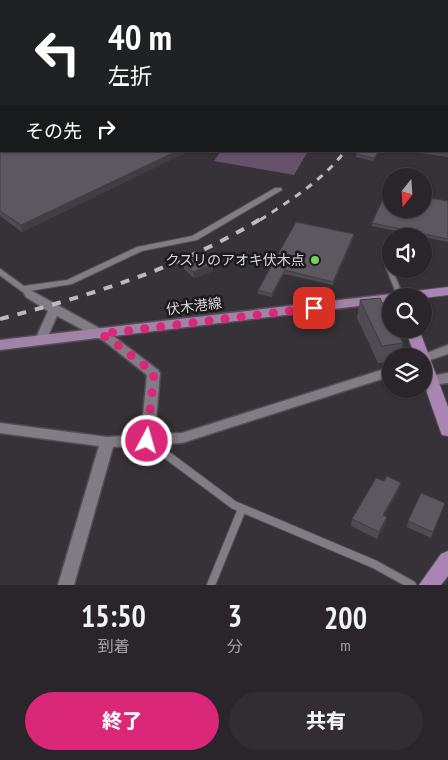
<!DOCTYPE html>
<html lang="ja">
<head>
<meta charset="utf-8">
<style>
	:root { --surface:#29252a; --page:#312d32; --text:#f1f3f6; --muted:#a5a5a8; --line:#454247; --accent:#db2777 }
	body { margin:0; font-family:"PT Sans Narrow","Noto Sans JP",sans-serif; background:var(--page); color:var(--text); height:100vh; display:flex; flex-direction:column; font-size:19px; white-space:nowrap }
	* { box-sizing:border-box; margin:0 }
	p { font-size:16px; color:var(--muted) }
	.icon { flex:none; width:28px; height:28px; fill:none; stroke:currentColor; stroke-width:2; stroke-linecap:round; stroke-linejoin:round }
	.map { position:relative; height:585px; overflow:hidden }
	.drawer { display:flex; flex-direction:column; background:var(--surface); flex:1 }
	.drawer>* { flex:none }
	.top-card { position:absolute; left:0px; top:0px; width:449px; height:152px; box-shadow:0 1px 4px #0004,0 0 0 1px var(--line); background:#202124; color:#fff; overflow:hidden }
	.needle { width:32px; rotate:197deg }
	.buttons { position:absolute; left:382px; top:168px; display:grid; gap:10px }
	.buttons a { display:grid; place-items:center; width:50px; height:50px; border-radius:50%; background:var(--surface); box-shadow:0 1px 4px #0004,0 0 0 1px var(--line); font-size:25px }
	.pin { position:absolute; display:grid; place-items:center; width:42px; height:42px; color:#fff; margin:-21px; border-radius:10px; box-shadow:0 2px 8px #0006 }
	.me { position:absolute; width:55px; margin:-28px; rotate:6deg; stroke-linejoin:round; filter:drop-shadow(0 0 4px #0008) }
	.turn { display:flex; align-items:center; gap:18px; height:105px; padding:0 25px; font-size:22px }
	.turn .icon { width:65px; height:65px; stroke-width:2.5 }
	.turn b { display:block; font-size:35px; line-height:42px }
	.then { display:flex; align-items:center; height:48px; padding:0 25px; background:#0003; gap:10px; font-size:19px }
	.eta { display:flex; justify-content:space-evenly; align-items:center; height:85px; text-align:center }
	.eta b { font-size:30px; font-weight:800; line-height:35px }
	.primary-button { display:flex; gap:10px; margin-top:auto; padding:10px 25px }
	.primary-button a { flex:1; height:58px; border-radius:30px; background:var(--accent); color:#fff; font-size:20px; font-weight:800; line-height:58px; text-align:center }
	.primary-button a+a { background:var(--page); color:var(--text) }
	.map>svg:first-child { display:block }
	.green { fill:#65516a }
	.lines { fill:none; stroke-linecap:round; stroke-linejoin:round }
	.service-far1-casing { stroke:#534e54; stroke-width:8 }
	.service-casing { stroke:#534e54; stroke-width:10 }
	.pedestrian-casing { stroke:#534e54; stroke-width:2 }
	.minor-casing { stroke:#534e54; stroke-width:3 }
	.primary-casing { stroke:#534e54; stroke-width:3 }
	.trunk-casing { stroke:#534e54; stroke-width:2 }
	.service-far1 { stroke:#827c84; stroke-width:5.5 }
	.service { stroke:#827c84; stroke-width:8 }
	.pedestrian { fill:#827c84; fill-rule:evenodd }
	.minor { fill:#827c84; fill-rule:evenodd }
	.primary { fill:#a083a7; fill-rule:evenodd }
	.trunk { fill:#aa85b3; fill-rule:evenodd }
	.rail-far1 { stroke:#bdbabe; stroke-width:3; stroke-dasharray:7 7; stroke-linecap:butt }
	.rail { stroke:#bdbabe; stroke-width:4; stroke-dasharray:9 9; stroke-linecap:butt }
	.wall { fill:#504b52 }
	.shaded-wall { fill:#413d42 }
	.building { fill:#5d575f; stroke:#413d42 }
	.route { stroke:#db2777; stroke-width:9; stroke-dasharray:0 16.2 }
	.poi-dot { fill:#73d25c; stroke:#1c1a1d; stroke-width:2 }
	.labels { text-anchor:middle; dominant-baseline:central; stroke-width:5; stroke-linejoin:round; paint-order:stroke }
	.poi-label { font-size:14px; fill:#dad7db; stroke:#1c1a1d; text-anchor:end }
	.street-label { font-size:14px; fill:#dad7db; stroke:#1c1a1d }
</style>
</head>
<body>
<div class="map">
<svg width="448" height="585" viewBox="0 0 448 585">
	<rect width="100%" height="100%" fill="#373138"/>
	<path class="green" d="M221 151H308L294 175 214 161Z"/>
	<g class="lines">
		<defs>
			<g id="service-far1">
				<path d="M391 257 388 265 400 296"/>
				<path d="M0 272 26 291"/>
			</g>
			<g id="service">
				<path d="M148 441 234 505 374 564 412 585"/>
				<path d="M211 585 242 509"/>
			</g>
			<path id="pedestrian" d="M275 188H281L282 190 197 240 142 251 72 284 23 292 19 289 23 286 67 280 137 247 192 236Z"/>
			<g id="minor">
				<path d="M30 290 112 335 158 370 160 373 155 434 182 433 391 367V376L182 443 113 447 74 585H58L99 446 0 433V423L107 437 141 435 147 375 104 341 57 316 45 343H37L35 340 48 311 26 297 24 294Z"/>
				<path d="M448 345V354L424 362V356H419Z"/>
				<path d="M448 373V383L430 385 425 383 424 380 425 377Z"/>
			</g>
			<path id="primary" d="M391 294 396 296H391V302L0 350V340Z"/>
			<g id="trunk">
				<path d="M448 287V295L424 298V296H400L402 293 407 292Z"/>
				<path d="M405 329H419L448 407V436L442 435 440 430 424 384V356H415Z"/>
				<path d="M448 551V576L441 585H419L441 554Z"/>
			</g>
		</defs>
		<use href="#service-far1" class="service-far1-casing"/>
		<use href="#service" class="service-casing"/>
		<use href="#pedestrian" class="pedestrian-casing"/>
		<use href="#minor" class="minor-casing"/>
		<use href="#primary" class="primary-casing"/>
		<use href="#trunk" class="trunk-casing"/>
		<use href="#service-far1" class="service-far1"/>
		<use href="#service" class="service"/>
		<use href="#pedestrian" class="pedestrian"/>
		<use href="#minor" class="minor"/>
		<use href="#primary" class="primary"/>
		<use href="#trunk" class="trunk"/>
		<path class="rail-far1" d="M260 220C291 200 323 180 345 151"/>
		<path class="rail" d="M0 319C91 295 181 268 262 218"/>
	</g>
	<g class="wall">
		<path d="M0 0H66V1H1V19H0Z"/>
		<path d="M448 126V157L419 153 420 151H448Z"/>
		<path d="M0 147 189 151 22 232 0 216Z"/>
		<path d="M358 151H380L373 161 356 157V154Z"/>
		<path d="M448 201V242L424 237V236H419L372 226V223Z"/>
		<path d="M296 222 354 234V237L333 285 284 274 272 297 258 294V290Z"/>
		<path d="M184 263 213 264V271L194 278 184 269Z"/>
		<path d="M360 300 403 343 401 356H391V362L378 363 357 318Z"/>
		<path d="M399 489 384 516 386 524 377 539 351 526 352 519Z"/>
		<path d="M443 509 431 538 407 527 408 521Z"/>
	</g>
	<g class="shaded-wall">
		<path d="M177 151H189L22 232 21 225Z"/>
		<path d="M379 151H380L373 161 374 158Z"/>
		<path d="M354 234V237L333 285V282Z"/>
		<path d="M213 264V271L194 278 193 272Z"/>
		<path d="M285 270 284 274 272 297V294Z"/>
		<path d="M401 483 399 489 381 522 383 515Z"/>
		<path d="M445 503 443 509 431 538 433 532Z"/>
		<path d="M387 517 386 524 377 539 379 532Z"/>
	</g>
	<g class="building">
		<path d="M0 0H64V1H1V10H0Z"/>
		<path d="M182 0H189L196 1H180Z"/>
		<path d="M1 146V151H177L21 225 0 211V147Z"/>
		<path d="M358 151H379L374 158 356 154Z"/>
		<path d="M387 190H391V209H424V197L448 201V239L372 223Z"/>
		<path d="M296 222 354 234 333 282 285 270 272 294 258 290Z"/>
		<path d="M204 255 213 264 193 272 184 263Z"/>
		<path d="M380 298 391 320V329H396L403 343 382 346 360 300Z"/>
		<path d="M387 476 401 483 383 515 387 517 379 532 352 519 376 478 384 481Z"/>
		<path d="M421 493 445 503 433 532 408 521Z"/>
	</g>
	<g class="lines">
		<path class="route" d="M147 441 154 373 119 346 101 334 314 308"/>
	</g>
	<circle class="poi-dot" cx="315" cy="260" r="5"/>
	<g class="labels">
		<g class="poi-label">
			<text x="305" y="260">クスリのアオキ伏木点</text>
		</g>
		<g class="street-label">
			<text transform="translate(194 306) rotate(-7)">伏木港線</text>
		</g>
	</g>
</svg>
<div class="buttons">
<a><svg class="needle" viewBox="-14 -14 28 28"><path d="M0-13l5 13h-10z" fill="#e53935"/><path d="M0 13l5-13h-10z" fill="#a5a5a8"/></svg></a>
<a><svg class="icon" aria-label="sound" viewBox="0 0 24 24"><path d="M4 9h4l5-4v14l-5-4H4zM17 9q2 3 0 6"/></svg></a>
<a><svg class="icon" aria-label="search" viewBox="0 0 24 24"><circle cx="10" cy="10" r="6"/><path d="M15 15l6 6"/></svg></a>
<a><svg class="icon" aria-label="layers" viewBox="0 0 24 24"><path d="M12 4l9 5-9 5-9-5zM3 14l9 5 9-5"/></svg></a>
</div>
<div class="pin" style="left:314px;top:308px;background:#d93025"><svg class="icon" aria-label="arrive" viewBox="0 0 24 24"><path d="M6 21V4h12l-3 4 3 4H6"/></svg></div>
<svg class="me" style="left:147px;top:441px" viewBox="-20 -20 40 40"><circle r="17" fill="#db2777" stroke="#fff" stroke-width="3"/><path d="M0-11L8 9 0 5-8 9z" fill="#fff"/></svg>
<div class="top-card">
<div class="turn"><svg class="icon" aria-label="left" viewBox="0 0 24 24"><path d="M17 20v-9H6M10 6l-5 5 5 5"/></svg><div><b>40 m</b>左折</div></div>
<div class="then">その先<svg class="icon" aria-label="right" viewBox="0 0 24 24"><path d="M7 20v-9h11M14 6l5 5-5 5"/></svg></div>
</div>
</div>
<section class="drawer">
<div class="eta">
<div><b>15:50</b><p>到着</p></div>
<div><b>3</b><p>分</p></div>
<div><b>200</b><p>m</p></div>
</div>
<div class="primary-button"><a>終了</a><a>共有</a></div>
</section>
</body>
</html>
